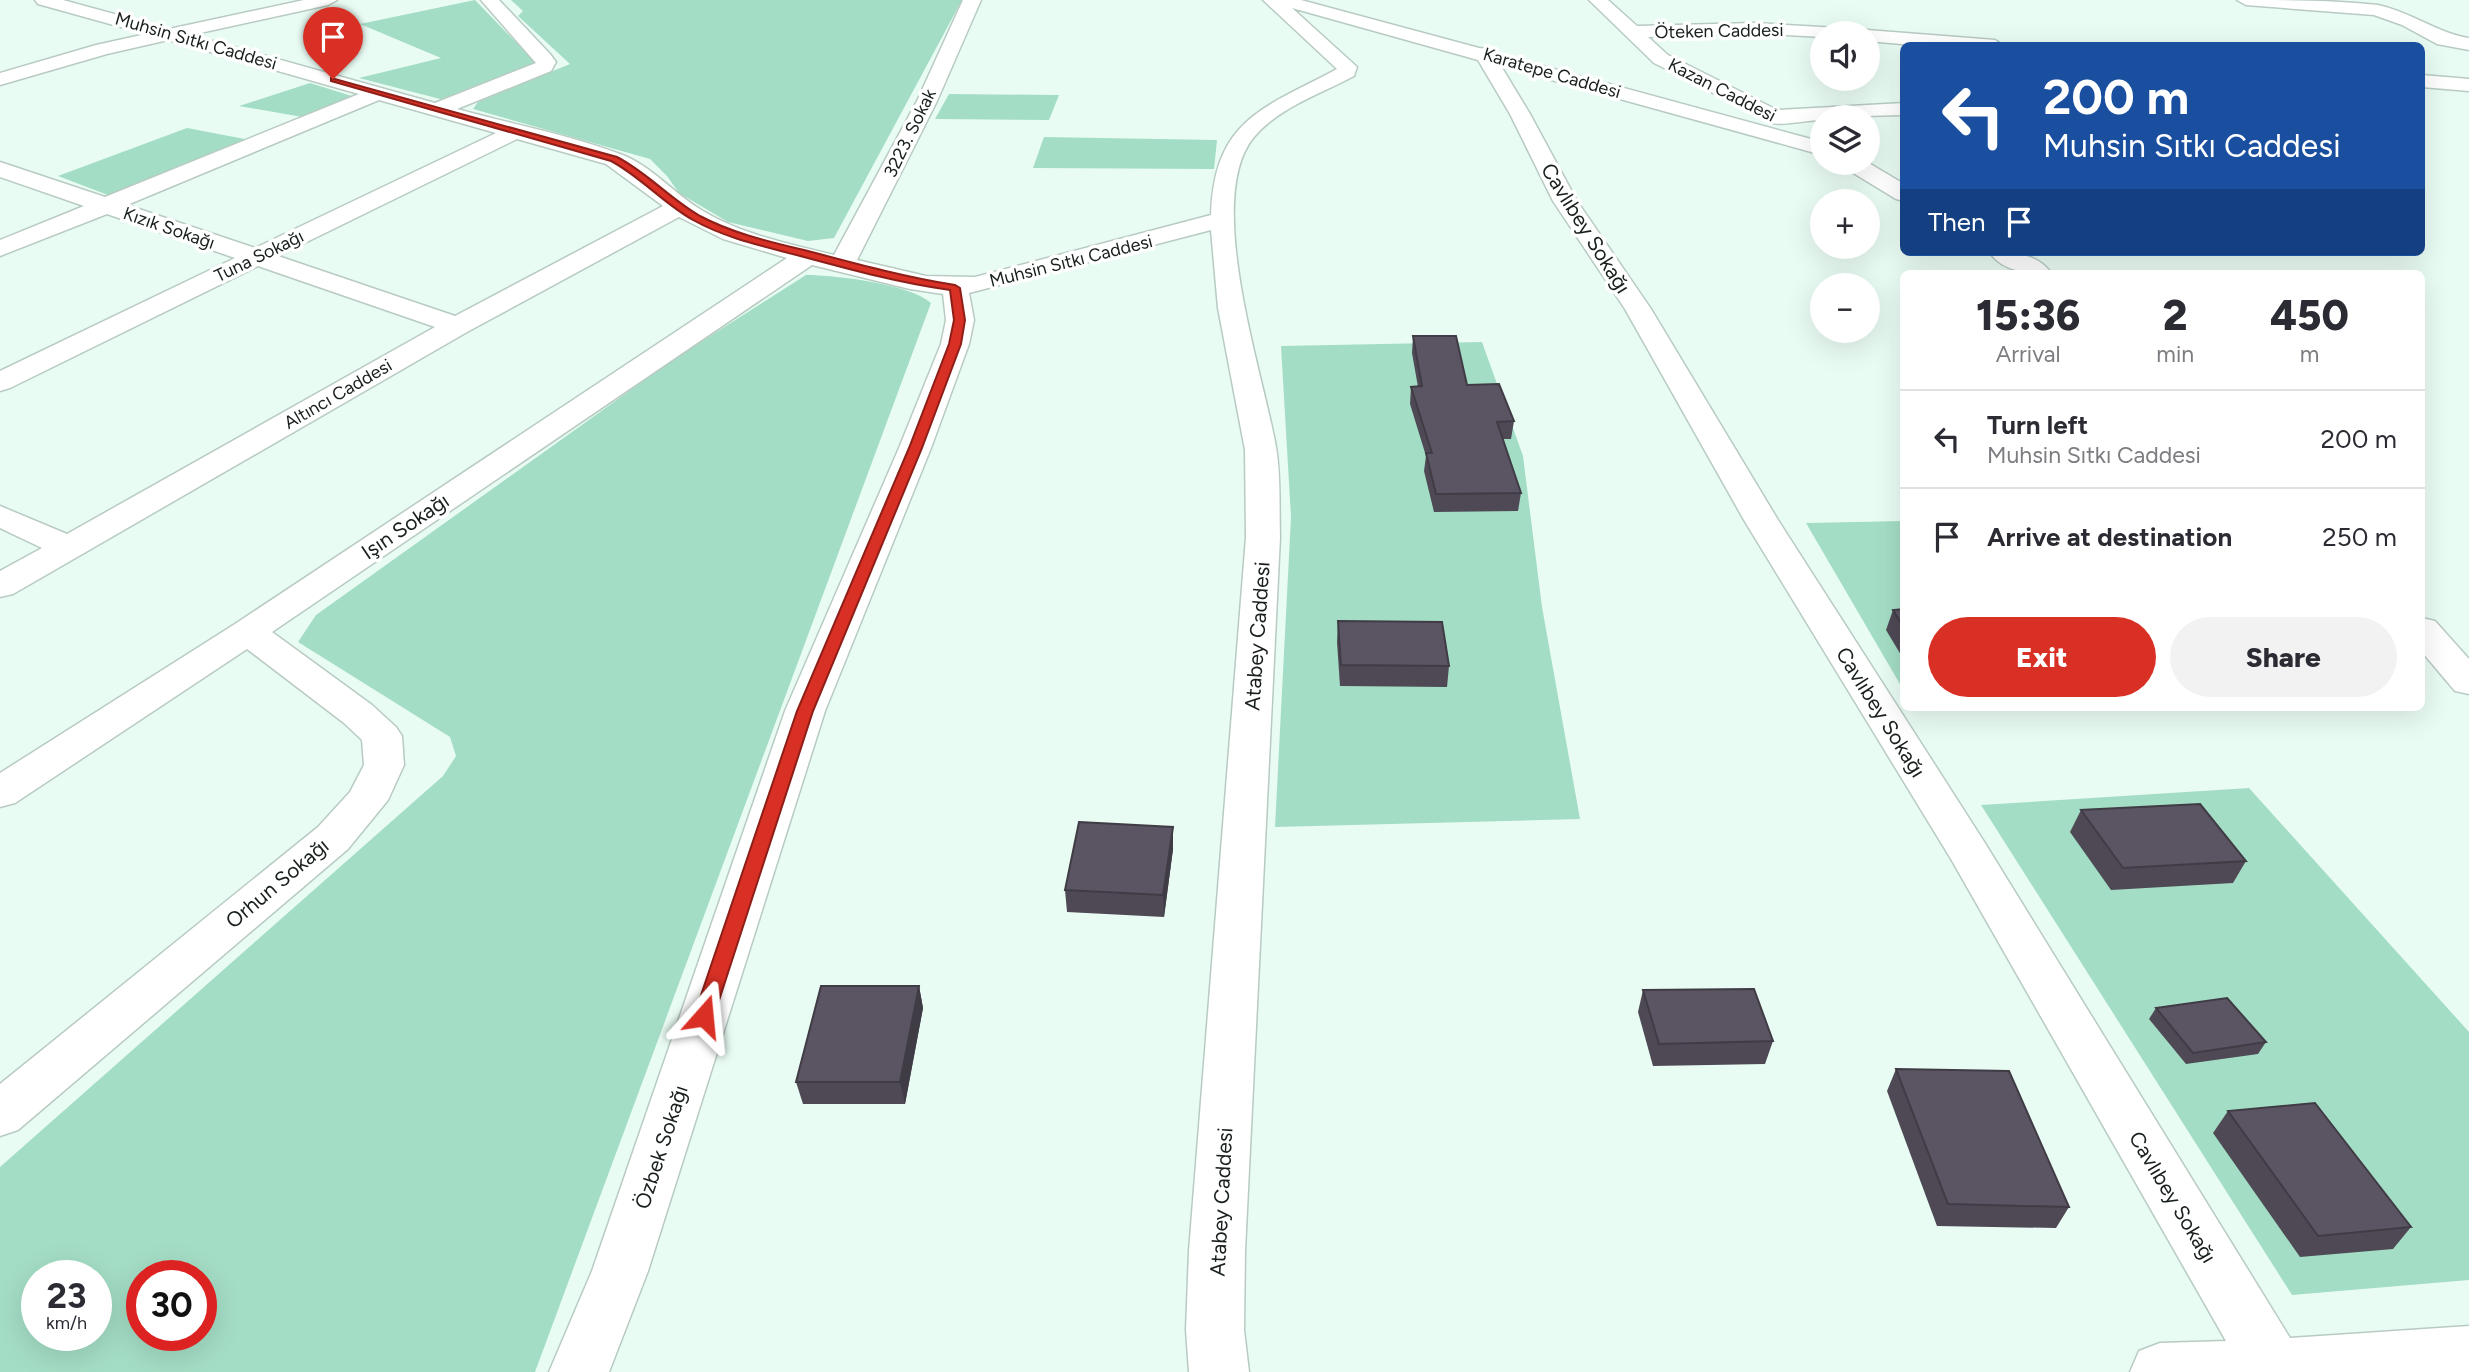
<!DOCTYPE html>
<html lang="en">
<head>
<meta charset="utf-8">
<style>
	:root { --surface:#fff; --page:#f2f2f3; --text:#2b2b33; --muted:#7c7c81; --line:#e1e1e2; --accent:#d93025 }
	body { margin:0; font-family:Figtree,sans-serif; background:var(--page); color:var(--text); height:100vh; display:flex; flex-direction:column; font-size:26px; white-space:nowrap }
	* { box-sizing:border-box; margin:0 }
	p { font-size:23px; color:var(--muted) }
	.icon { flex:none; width:38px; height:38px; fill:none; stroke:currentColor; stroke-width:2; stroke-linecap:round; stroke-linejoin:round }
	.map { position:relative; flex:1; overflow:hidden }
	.panel { position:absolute; left:1900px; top:270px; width:525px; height:441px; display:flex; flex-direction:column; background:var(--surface); border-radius:10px; box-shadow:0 7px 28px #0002 }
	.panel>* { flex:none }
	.guide { position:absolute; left:1900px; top:42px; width:525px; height:214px; border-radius:10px; box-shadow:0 7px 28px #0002; background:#1a4fa0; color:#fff; overflow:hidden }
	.buttons { position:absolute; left:1810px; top:21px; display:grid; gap:14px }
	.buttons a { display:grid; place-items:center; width:70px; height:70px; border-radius:50%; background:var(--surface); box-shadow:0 7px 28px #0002; font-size:35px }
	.speed { position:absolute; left:21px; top:1260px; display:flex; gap:14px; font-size:35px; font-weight:700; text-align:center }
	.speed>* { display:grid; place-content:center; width:91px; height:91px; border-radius:50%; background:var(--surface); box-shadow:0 7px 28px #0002; line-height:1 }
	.speed small { font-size:18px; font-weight:400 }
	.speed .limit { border:10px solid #d22; background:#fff; color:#111 }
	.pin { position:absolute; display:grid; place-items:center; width:60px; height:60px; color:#fff; margin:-72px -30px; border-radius:50% 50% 50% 0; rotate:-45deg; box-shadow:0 0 7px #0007 }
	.pin .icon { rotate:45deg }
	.me { position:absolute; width:77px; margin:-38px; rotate:18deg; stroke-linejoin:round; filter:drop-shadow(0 0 5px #0008) }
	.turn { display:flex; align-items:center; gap:24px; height:147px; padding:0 28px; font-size:32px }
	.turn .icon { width:91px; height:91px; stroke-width:2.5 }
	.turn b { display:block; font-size:49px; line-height:60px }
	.then { display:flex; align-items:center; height:66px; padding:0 28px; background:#0003; gap:14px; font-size:26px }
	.eta { display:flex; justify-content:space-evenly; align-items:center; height:119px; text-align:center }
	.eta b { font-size:42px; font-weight:800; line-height:49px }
	.primary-button { display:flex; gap:14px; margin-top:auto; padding:14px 28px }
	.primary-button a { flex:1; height:80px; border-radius:42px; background:var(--accent); color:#fff; font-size:28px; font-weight:800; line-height:80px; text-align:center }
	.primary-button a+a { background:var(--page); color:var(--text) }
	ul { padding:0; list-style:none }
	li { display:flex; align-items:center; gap:21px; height:98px; padding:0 28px; border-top:2px solid var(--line) }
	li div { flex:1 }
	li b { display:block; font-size:26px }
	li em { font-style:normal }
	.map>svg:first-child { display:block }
	.green { fill:#a4ddc5; fill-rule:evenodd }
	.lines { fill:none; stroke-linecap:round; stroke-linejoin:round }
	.minor-casing { stroke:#b8cbc2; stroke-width:3 }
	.minor { fill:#fff; fill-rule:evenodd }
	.wall { fill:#4e4955 }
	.shaded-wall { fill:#403c45 }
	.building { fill:#5b5563; stroke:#403c45; stroke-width:2 }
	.route { fill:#d93025; stroke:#8d1f18; stroke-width:2 }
	.labels { text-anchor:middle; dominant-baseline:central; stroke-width:7; stroke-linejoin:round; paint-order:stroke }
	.far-street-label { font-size:18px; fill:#181f1c; stroke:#fff }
	.street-label { font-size:21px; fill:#181f1c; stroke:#fff }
</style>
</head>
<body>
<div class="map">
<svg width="2469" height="1372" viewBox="0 0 2469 1372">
	<rect width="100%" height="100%" fill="#e9fcf3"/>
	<g class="green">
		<path d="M475 0 536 63 444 100 359 78 441 58 360 24Z"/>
		<path d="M511 0H962L834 238 808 241 728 222 679 193 667 176 650 159 473 109 478 102 570 64 518 16 523 11Z"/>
		<path d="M310 83 355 97 308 118 239 106Z"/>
		<path d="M949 94 1059 95 1049 120 935 119Z"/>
		<path d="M187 128 250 140 113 197 58 176Z"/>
		<path d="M1044 137 1217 140 1214 169 1033 168Z"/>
		<path d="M806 275C835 275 910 284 931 303L535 1372H0V1167L443 776 456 756 450 737 298 642 316 615 674 359ZM37 1276H96V1335H37ZM142 1276H201V1335H142Z"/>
		<path d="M1482 342 1523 456 1542 607 1580 819 1275 827 1291 517 1281 346Z"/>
		<path d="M1904 521V691L1806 523Z"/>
		<path d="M2249 788 2469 1032V1280L2292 1295 1981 805Z"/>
	</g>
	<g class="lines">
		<defs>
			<g id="minor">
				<path d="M35 0H63L169 29 304 0H337L328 5 191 35 435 103 536 63 481 0H499L550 54 556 62 551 71 457 109C511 124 566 134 620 154 651 165 675 195 703 211 743 235 790 244 834 255L917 101 963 0H981L937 101 857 260 926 276 975 277 1211 215C1214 119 1264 108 1337 69L1263 0H1301L1479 48 1490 49 1492 52 1822 142V155L1501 66 1530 114 1577 201 1651 309 1778 520 1983 840 2290 1338 2469 1326V1372H2130L2139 1351 2160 1343 2226 1341 1951 859 1744 520 1625 309 1553 201 1510 114 1478 60 1292 8 1357 67 1354 76C1321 94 1279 107 1254 137 1203 198 1263 373 1276 447 1281 477 1279 508 1280 537L1245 1251 1244 1330 1249 1372H1189L1186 1330 1189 1251 1246 537 1245 450 1218 308 1211 230 969 293 974 320 969 344 931 448 825 711 648 1271 609 1372H549L592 1271 785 711 899 448 941 344 946 320 943 294 910 289 812 265 272 632 372 705 396 727 402 736 404 765 388 800 348 849 18 1130 0 1136V1084L318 827 350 792 364 765 362 740 344 723 247 649 15 803 0 807V773L235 624 787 258 723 239 679 217 467 332 13 594 0 597V571L42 548 0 528V506L67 534 435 327 258 266 10 388 0 391V371L235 258 107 214 0 256V240L84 206 0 177V162L105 197 359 94 168 40 107 54 0 85V73L96 45 146 34 38 4ZM379 100 496 133 255 248 127 205ZM517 139 606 164 663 206 455 316 278 256Z"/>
				<path d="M1589 0H1608L1637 26 1754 23 1855 29 1858 33H1822V37L1754 33 1648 37 1668 55 1777 110 1904 103V115L1822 117V120C1808 120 1782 126 1772 123L1654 63Z"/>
				<path d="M2237 0C2283 0 2333 0 2378 5 2411 12 2437 33 2469 38V50L2437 44 2402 25 2374 15 2246 5Z"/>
				<path d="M1867 30 1995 40 2004 46H1925L1867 41V33H1859Z"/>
				<path d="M2422 75 2469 79V91L2422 87Z"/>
				<path d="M1867 162 1904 184V201L1896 199 1845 168 1842 163Z"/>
				<path d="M1989 252C2012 252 2037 253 2051 273 2028 273 2004 273 1989 252Z"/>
				<path d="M2422 618 2435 621 2469 659V694L2455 691 2422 652Z"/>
			</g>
		</defs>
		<use href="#minor" class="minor-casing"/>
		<use href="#minor" class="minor"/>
	</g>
	<g class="wall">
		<path d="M1413 336 1467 385 1514 421 1511 439H1503L1521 493 1518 511 1434 512 1424 471 1426 456 1410 404 1411 387H1418L1412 353Z"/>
		<path d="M1904 609V660L1886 630 1893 610Z"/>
		<path d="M1338 621 1449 666 1447 687 1340 686 1337 642Z"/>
		<path d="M2081 810 2246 861 2233 883 2111 890 2070 832Z"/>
		<path d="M1173 827V849L1164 917 1067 912 1065 890Z"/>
		<path d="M919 986 923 1008 905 1104H803L796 1082Z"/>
		<path d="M1643 990 1773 1041 1765 1064 1653 1066 1638 1012Z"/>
		<path d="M2156 1008 2266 1042 2258 1054 2186 1064 2149 1019Z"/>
		<path d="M1896 1069 2069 1207 2056 1228 1937 1226 1887 1091Z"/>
		<path d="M2228 1111 2411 1227 2393 1249 2300 1257 2213 1133Z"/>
	</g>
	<g class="shaded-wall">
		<path d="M1173 827V849L1164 917 1163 895Z"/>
		<path d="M919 986 923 1008 905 1104 900 1082Z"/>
	</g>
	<g class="building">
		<path d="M1413 336H1456L1467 385 1499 384 1514 421 1497 422 1521 493 1436 494 1426 453H1432L1411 387 1422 386Z"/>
		<path d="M1904 609V628L1893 610Z"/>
		<path d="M1338 621 1442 622 1449 666 1341 665Z"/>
		<path d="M2200 804 2246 861 2123 868 2081 810Z"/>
		<path d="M1079 822 1173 827 1163 895 1065 890Z"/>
		<path d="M821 986H919L900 1082H796Z"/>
		<path d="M1754 989 1773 1041 1659 1044 1643 990Z"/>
		<path d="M2227 998 2266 1042 2193 1053 2156 1008Z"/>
		<path d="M1896 1069 2009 1071 2069 1207 1948 1204Z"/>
		<path d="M2315 1103 2411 1227 2318 1236 2228 1111Z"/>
	</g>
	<path class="route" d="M331 78 617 157C648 173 670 199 700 216 734 234 771 242 808 251 857 264 905 277 955 285L960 288 965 320 961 344 922 448 813 711 712 1022 704 1024 697 1022 694 1016 797 711 909 448 949 344 954 320 950 290C900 283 852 270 804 257 767 247 727 239 693 220 663 203 641 177 611 161L331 81Z"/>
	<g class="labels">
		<g class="far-street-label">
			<text transform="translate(1719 31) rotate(-1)">Öteken Caddesi</text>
			<text transform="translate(196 41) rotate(16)">Muhsin Sıtkı Caddesi</text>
			<text transform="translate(1552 73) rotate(16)">Karatepe Caddesi</text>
			<text transform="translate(1722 90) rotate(27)">Kazan Caddesi</text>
			<text transform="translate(910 133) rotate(-64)">3223. Sokak</text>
			<text transform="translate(169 228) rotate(19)">Kızık Sokağı</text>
			<text transform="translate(259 256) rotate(-26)">Tuna Sokağı</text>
			<text transform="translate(1071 261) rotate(-14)">Muhsin Sıtkı Caddesi</text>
			<text transform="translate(338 394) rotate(-30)">Altıncı Caddesi</text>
		</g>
		<g class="street-label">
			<text transform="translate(1586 228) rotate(58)">Cavlıbey Sokağı</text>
			<text transform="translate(405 526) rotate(-34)">Işın Sokağı</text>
			<text transform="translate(1257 636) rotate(-86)">Atabey Caddesi</text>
			<text transform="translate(1881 712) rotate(58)">Cavlıbey Sokağı</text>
			<text transform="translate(277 883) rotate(-40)">Orhun Sokağı</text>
			<text transform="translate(661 1147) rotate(-72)">Özbek Sokağı</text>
			<text transform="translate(2173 1197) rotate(59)">Cavlıbey Sokağı</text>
			<text transform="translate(1221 1202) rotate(-87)">Atabey Caddesi</text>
		</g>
	</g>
</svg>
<div class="buttons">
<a><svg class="icon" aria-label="sound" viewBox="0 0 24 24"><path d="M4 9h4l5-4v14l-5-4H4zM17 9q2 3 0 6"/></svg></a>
<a><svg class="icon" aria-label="layers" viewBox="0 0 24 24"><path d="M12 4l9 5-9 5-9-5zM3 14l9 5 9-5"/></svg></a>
<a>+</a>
<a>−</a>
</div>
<div class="speed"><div>23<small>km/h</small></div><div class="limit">30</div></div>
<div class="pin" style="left:333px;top:79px;background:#d93025"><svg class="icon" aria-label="arrive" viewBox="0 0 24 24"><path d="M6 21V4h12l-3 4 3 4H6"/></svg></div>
<svg class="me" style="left:704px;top:1016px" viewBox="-20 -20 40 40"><path d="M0-17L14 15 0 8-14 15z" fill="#d93025" stroke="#fff" stroke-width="4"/></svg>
<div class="guide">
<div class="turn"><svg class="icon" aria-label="left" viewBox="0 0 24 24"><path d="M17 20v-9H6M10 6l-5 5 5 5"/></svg><div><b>200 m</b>Muhsin Sıtkı Caddesi</div></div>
<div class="then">Then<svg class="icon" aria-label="arrive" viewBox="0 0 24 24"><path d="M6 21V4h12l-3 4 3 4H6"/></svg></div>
</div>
<section class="panel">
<div class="eta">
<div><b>15:36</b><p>Arrival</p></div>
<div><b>2</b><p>min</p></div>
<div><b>450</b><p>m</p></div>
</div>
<ul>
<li><svg class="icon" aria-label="left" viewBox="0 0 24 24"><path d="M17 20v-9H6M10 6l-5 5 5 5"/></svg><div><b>Turn left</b><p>Muhsin Sıtkı Caddesi</p></div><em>200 m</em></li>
<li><svg class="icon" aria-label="arrive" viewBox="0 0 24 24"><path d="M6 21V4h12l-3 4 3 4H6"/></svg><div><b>Arrive at destination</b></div><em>250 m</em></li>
</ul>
<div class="primary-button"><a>Exit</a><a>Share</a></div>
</section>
</div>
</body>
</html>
